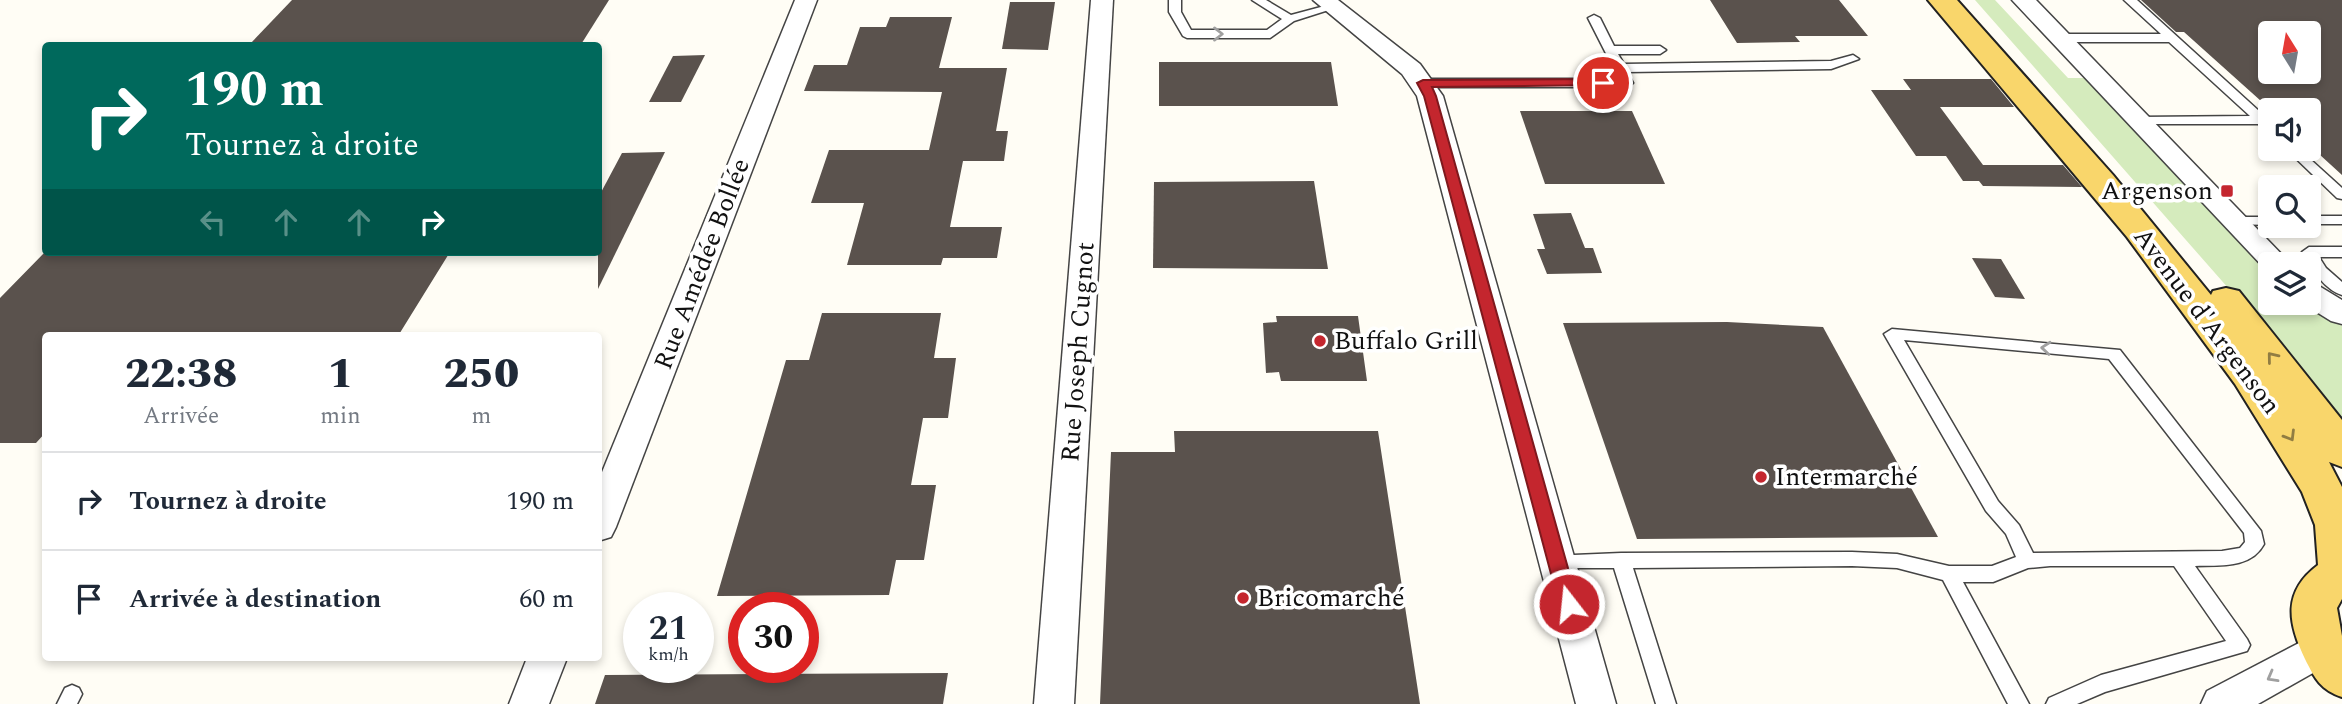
<!DOCTYPE html>
<html lang="fr">
<head>
<meta charset="utf-8">
<style>
	:root { --surface:#fff; --page:#f2f2f3; --text:#1f2937; --muted:#747a83; --line:#e0e1e3 }
	body { margin:0; font-family:Spectral,serif; background:var(--page); color:var(--text); height:100vh; display:flex; flex-direction:column; font-size:26px; white-space:nowrap }
	* { box-sizing:border-box; margin:0 }
	p { font-size:23px; color:var(--muted) }
	.icon { flex:none; width:38px; height:38px; fill:none; stroke:currentColor; stroke-width:2; stroke-linecap:round; stroke-linejoin:round }
	.map { position:relative; flex:1; overflow:hidden }
	.panel { position:absolute; left:42px; top:332px; width:560px; height:329px; display:flex; flex-direction:column; background:var(--surface); border-radius:7px; box-shadow:0 4px 10px #0003 }
	.panel>* { flex:none }
	.top-card { position:absolute; left:42px; top:42px; width:560px; height:214px; border-radius:7px; box-shadow:0 4px 10px #0003; background:#00695c; color:#fff; overflow:hidden }
	.needle { width:46px; rotate:349deg }
	.tools { position:absolute; left:2258px; top:21px; display:grid; gap:14px }
	.tools a { display:grid; place-items:center; width:63px; height:63px; border-radius:7px; background:var(--surface); box-shadow:0 4px 10px #0003; font-size:35px }
	.speed { position:absolute; left:623px; top:592px; display:flex; gap:14px; font-size:35px; font-weight:700; text-align:center }
	.speed>* { display:grid; place-content:center; width:91px; height:91px; border-radius:50%; background:var(--surface); box-shadow:0 4px 10px #0003; line-height:1 }
	.speed small { font-size:18px; font-weight:400 }
	.speed .limit { border:10px solid #d22; background:#fff; color:#111 }
	.pin { position:absolute; display:grid; place-items:center; width:60px; height:60px; color:#fff; margin:-30px; border:4px solid #fff; border-radius:50%; box-shadow:0 2px 7px #0007 }
	.me { position:absolute; width:77px; margin:-38px; rotate:344deg; stroke-linejoin:round; filter:drop-shadow(0 0 5px #0008) }
	.turn { display:flex; align-items:center; gap:24px; height:147px; padding:0 28px; font-size:32px }
	.turn .icon { width:91px; height:91px; stroke-width:2.5 }
	.turn b { display:block; font-size:49px; line-height:60px }
	.lanes { display:flex; align-items:center; height:66px; padding:0 28px; background:#0003; justify-content:center; gap:35px; direction:ltr }
	.lanes .off { opacity:.35 }
	.eta { display:flex; justify-content:space-evenly; align-items:center; height:119px; text-align:center }
	.eta b { font-size:42px; font-weight:800; line-height:49px }
	ul { padding:0; list-style:none }
	li { display:flex; align-items:center; gap:21px; height:98px; padding:0 28px; border-top:2px solid var(--line) }
	li div { flex:1 }
	li b { display:block; font-size:26px }
	li em { font-style:normal }
	.map>svg:first-child { display:block }
	.green { fill:#d5ebbd }
	.building { fill:#5a524d; fill-rule:evenodd }
	.lines { fill:none; stroke-linecap:round; stroke-linejoin:round }
	.service-casing { stroke:#444; stroke-width:3 }
	.minor-casing { stroke:#444; stroke-width:3 }
	.primary-casing { stroke:#222; stroke-width:4 }
	.service { fill:#fff; fill-rule:evenodd }
	.minor { fill:#fff; fill-rule:evenodd }
	.primary { fill:#f9d66b; fill-rule:evenodd }
	.oneway { stroke:#a0a0a0 }
	.oneway2 { stroke:#917d42 }
	.route { fill:#c4262e; stroke:#7f191e; stroke-width:2 }
	.poi-dot { fill:#c4262e; stroke:#fff; stroke-width:2.5 }
	.labels { text-anchor:middle; dominant-baseline:central; stroke-width:7; stroke-linejoin:round; paint-order:stroke }
	.poi-label { font-size:26px; fill:#111; stroke:#fff; text-anchor:start }
	.street-label { font-size:26px; fill:#111; stroke:#fff }
</style>
</head>
<body>
<div class="map">
<svg width="2342" height="704" viewBox="0 0 2342 704">
	<rect width="100%" height="100%" fill="#fffdf5"/>
	<path class="green" d="M1975 0H1995L2068 78H2085L2270 272V303H2304L2342 326V427L2280 347Z"/>
	<g class="building">
		<path d="M292 0H609L580 46H248Z"/>
		<path d="M1710 0H1839L1868 36H1795L1800 42 1737 43Z"/>
		<path d="M2141 0H2342V175L2308 144V110H2271L2184 32H2176ZM2270 33H2308V72H2270Z"/>
		<path d="M1010 2H1055L1048 50 1002 49Z"/>
		<path d="M890 17H952L939 68H1007L996 131H1008L1004 161H963L950 227H1002L997 258H943L941 265H847L864 203H811L829 150H929L942 92 804 91 814 65H847L860 27H886Z"/>
		<path d="M705 55 681 102H649L673 56Z"/>
		<path d="M1159 62H1331L1338 106H1159Z"/>
		<path d="M1903 79H1991L2014 107H1940L1983 165H2063L2082 187 1983 186 1979 181H1963L1946 156H1916L1871 90H1911Z"/>
		<path d="M1520 111H1632L1665 184H1545Z"/>
		<path d="M665 152 598 289V198L622 153Z"/>
		<path d="M1314 181 1328 269 1153 268 1154 182Z"/>
		<path d="M1571 213 1585 248H1593L1602 273 1547 274 1537 249H1545L1533 214Z"/>
		<path d="M45 252H450L398 336H46V432L36 443H0V298Z"/>
		<path d="M1972 258 2001 259 2025 299 1995 297Z"/>
		<path d="M822 313H941L934 358H956L948 418H923L911 485H936L924 560H896L889 595 717 596 786 360H809Z"/>
		<path d="M1276 316H1358L1367 381H1281L1279 372 1266 373 1263 323 1277 322Z"/>
		<path d="M1727 322 1823 327 1938 537 1637 539 1563 323Z"/>
		<path d="M1174 431H1378L1420 704H1100L1111 452H1175Z"/>
		<path d="M948 673 943 704H595L605 675Z"/>
	</g>
	<g class="lines">
		<defs>
			<g id="service">
				<path d="M1169 0H1181V12L1191 30H1267L1282 19 1252 0H1266L1291 15 1332 4 1338 7 1294 21 1270 38H1187L1183 36 1169 12Z"/>
				<path d="M2124 0H2137L2270 121V132L2258 124H2135V118L2140 117 2250 116 2169 42H2060L2054 38 2060 34H2161Z"/>
				<path d="M1594 15 1600 18 1614 46H1660L1666 50 1660 54H1618L1624 64 1831 61 1853 55 1859 59 1831 69 1627 72 1633 83 1627 87H1423L1417 83 1423 79H1619L1588 18Z"/>
				<path d="M2286 149H2299L2342 188V199L2337 198Z"/>
				<rect x="2308" y="216" width="34" height="8"/>
				<path d="M2236 217H2270V225L2231 224 2229 221 2231 218Z"/>
				<path d="M2309 247H2342V257H2319L2326 268 2342 282V295C2323 289 2312 268 2302 252Z"/>
				<path d="M1892 329 2120 350 2261 531 2264 544C2251 569 2219 565 2195 566L2247 639 2250 645 2247 651 2105 692 2077 704H2046L2049 698 2101 675 2226 641 2174 566H2050L2028 568 1993 582H1963L2029 704H2008L1943 580 1897 568 1852 566 1633 568 1676 704H1656L1614 568H1557L1550 566 1548 561 1550 556 1621 553 1852 552 1897 554 1949 566H1992L2016 557 2006 534 1986 511 1884 334ZM1904 340 2109 359 2244 533 2245 542 2240 548 2222 551 2033 553 2019 525 1998 501Z"/>
				<path d="M72 685 79 688 82 694 77 704H57L65 688Z"/>
			</g>
			<g id="minor">
				<path d="M795 0H817L616 527 611 537 598 541V482Z"/>
				<path d="M1091 0H1113L1074 704H1034Z"/>
				<path d="M1313 0H1338L1420 64 1443 96 1616 704H1576L1417 96 1402 74Z"/>
				<path d="M2012 0H2036L2291 264H2270V272L2267 271Z"/>
				<path d="M2308 283 2319 286 2342 300V324L2331 321 2302 303H2308Z"/>
				<path d="M2322 631 2336 636 2341 648 2336 660 2258 704H2201L2207 691Z"/>
				<path d="M527 658H567L549 704H509Z"/>
			</g>
			<path id="primary" d="M1928 0H1957L2113 175 2211 295 2213 291 2226 288 2239 291 2342 420V467L2329 462 2342 487V599L2337 608 2342 636V697C2321 690 2315 679 2305 659 2288 623 2282 592 2318 565L2315 525 2302 492 2235 384 2127 237Z"/>
		</defs>
		<use href="#service" class="service-casing"/>
		<use href="#minor" class="minor-casing"/>
		<use href="#primary" class="primary-casing"/>
		<use href="#service" class="service"/>
		<use href="#minor" class="minor"/>
		<use href="#primary" class="primary"/>
	</g>
	<defs><path id="oneway-chevron" d="M-2-3.5L2.5 0L-2 3.5" fill="none" stroke-width="1.6" stroke-linecap="round" stroke-linejoin="round" transform="scale(1.75)"/></defs>
	<g class="oneway">
		<use href="#oneway-chevron" transform="translate(1218 34)"/>
		<use href="#oneway-chevron" transform="translate(2046 348) rotate(-175)"/>
		<use href="#oneway-chevron" transform="translate(2272 677) rotate(151)"/>
	</g>
	<g class="oneway2">
		<use href="#oneway-chevron" transform="translate(2272 357) rotate(-129)"/>
		<use href="#oneway-chevron" transform="translate(2290 436) rotate(59)"/>
	</g>
	<path class="route" d="M1603 79 1607 80V85L1432 87 1436 96 1578 604 1575 610 1569 612 1562 610 1559 604 1424 96 1417 83 1423 80Z"/>
	<g class="poi-dot">
		<rect x="2220" y="184" width="14" height="14" rx="3.5"/>
		<circle cx="1320" cy="341" r="7"/>
		<circle cx="1761" cy="477" r="7"/>
		<circle cx="1243" cy="598" r="7"/>
	</g>
	<g class="labels">
		<g class="poi-label">
			<text x="2213" y="191" text-anchor="end">Argenson</text>
			<text x="1334" y="341">Buffalo Grill</text>
			<text x="1775" y="477">Intermarché</text>
			<text x="1257" y="598">Bricomarché</text>
		</g>
		<g class="street-label">
			<text transform="translate(702 264) rotate(-69)">Rue Amédée Bollée</text>
			<text transform="translate(2207 321) rotate(53)">Avenue d'Argenson</text>
			<text transform="translate(1078 352) rotate(-86)">Rue Joseph Cugnot</text>
		</g>
	</g>
</svg>
<div class="tools">
<a><svg class="needle" viewBox="-14 -14 28 28"><path d="M0-13l5 13h-10z" fill="#e53935"/><path d="M0 13l5-13h-10z" fill="#747a83"/></svg></a>
<a><svg class="icon" aria-label="sound" viewBox="0 0 24 24"><path d="M4 9h4l5-4v14l-5-4H4zM17 9q2 3 0 6"/></svg></a>
<a><svg class="icon" aria-label="search" viewBox="0 0 24 24"><circle cx="10" cy="10" r="6"/><path d="M15 15l6 6"/></svg></a>
<a><svg class="icon" aria-label="layers" viewBox="0 0 24 24"><path d="M12 4l9 5-9 5-9-5zM3 14l9 5 9-5"/></svg></a>
</div>
<div class="speed"><div>21<small>km/h</small></div><div class="limit">30</div></div>
<div class="pin" style="left:1603px;top:83px;background:#d93025"><svg class="icon" aria-label="arrive" viewBox="0 0 24 24"><path d="M6 21V4h12l-3 4 3 4H6"/></svg></div>
<svg class="me" style="left:1569px;top:604px" viewBox="-20 -20 40 40"><circle r="17" fill="#c4262e" stroke="#fff" stroke-width="3"/><path d="M0-11L8 9 0 5-8 9z" fill="#fff"/></svg>
<div class="top-card">
<div class="turn"><svg class="icon" aria-label="right" viewBox="0 0 24 24"><path d="M7 20v-9h11M14 6l5 5-5 5"/></svg><div><b>190 m</b>Tournez à droite</div></div>
<div class="lanes"><svg class="icon off" aria-label="left" viewBox="0 0 24 24"><path d="M17 20v-9H6M10 6l-5 5 5 5"/></svg><svg class="icon off" aria-label="ahead" viewBox="0 0 24 24"><path d="M12 20V5M6 11l6-6 6 6"/></svg><svg class="icon off" aria-label="ahead" viewBox="0 0 24 24"><path d="M12 20V5M6 11l6-6 6 6"/></svg><svg class="icon" aria-label="right" viewBox="0 0 24 24"><path d="M7 20v-9h11M14 6l5 5-5 5"/></svg></div>
</div>
<section class="panel">
<div class="eta">
<div><b>22:38</b><p>Arrivée</p></div>
<div><b>1</b><p>min</p></div>
<div><b>250</b><p>m</p></div>
</div>
<ul>
<li><svg class="icon" aria-label="right" viewBox="0 0 24 24"><path d="M7 20v-9h11M14 6l5 5-5 5"/></svg><div><b>Tournez à droite</b></div><em>190 m</em></li>
<li><svg class="icon" aria-label="arrive" viewBox="0 0 24 24"><path d="M6 21V4h12l-3 4 3 4H6"/></svg><div><b>Arrivée à destination</b></div><em>60 m</em></li>
</ul>
</section>
</div>
</body>
</html>
